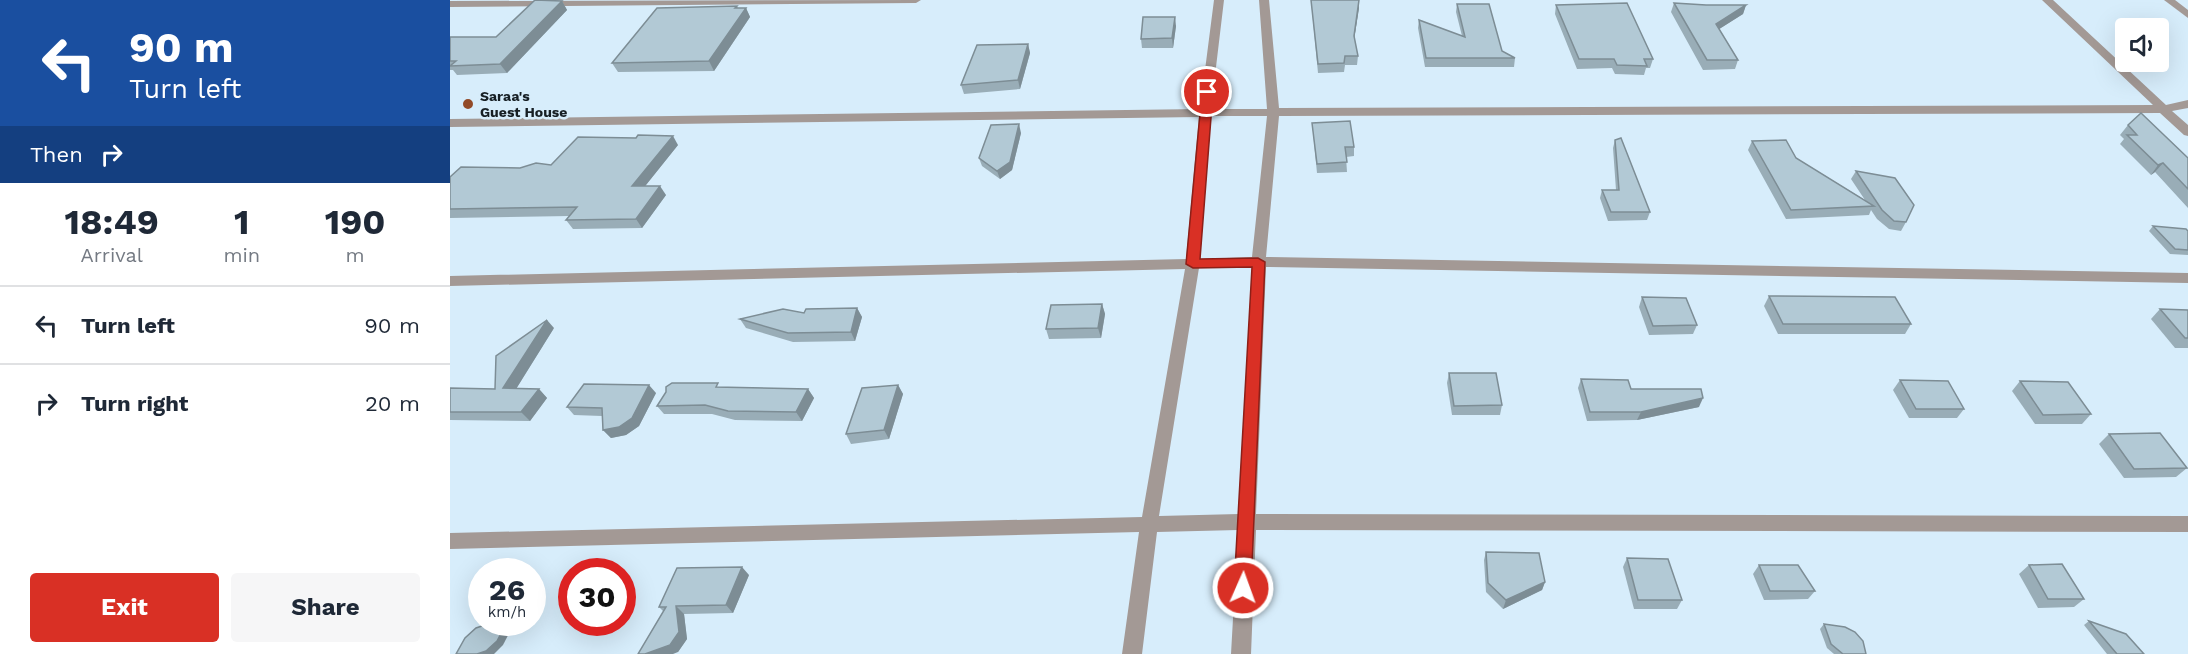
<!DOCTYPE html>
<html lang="en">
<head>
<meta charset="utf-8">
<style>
	:root { --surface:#fff; --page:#f6f6f7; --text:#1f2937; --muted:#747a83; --line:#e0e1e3; --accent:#d93025 }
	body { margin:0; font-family:"Work Sans",sans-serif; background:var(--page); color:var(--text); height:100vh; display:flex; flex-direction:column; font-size:22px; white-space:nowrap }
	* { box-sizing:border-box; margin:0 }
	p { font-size:20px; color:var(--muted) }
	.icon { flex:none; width:33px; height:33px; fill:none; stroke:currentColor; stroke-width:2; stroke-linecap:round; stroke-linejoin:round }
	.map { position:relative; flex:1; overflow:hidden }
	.side { display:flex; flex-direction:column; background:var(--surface); width:450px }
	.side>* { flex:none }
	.hud { background:#1a4fa0; color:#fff; overflow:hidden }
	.controls { position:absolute; left:1665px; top:18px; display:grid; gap:12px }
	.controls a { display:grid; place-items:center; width:54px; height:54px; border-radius:6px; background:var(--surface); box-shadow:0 6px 24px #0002; font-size:30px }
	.speed { position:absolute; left:18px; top:558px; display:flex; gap:12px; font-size:30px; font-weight:700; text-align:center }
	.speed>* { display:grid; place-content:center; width:78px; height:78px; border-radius:50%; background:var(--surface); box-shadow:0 6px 24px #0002; line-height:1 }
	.speed small { font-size:15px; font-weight:400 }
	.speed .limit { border:9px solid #d22; background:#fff; color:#111 }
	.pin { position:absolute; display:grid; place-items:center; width:51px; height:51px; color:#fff; margin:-26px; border:3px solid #fff; border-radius:50%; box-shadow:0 2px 6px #0007 }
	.me { position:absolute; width:66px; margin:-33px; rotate:2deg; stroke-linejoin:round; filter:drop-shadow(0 0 4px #0008) }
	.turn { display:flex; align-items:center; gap:21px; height:126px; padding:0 30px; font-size:27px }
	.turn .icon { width:78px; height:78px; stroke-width:2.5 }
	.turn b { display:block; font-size:42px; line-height:51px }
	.then { display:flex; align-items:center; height:57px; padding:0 30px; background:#0003; gap:12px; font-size:22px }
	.eta { display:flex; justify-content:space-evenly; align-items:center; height:102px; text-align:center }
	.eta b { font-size:36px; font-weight:700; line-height:42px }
	.action { display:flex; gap:12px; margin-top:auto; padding:12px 30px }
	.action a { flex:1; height:69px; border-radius:6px; background:var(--accent); color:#fff; font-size:24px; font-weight:700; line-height:69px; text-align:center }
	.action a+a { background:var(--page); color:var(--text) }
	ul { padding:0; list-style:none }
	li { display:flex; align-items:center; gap:18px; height:78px; padding:0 30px; border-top:2px solid var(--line) }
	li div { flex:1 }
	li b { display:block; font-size:22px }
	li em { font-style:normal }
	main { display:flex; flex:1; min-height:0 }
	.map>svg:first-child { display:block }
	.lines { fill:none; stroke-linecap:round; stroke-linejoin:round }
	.street { fill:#a39995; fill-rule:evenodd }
	.wall { fill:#99adb7 }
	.shaded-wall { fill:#7d8d95 }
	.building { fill:#b2c9d5; stroke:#7d8d95; stroke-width:1.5 }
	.route { fill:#d93025; stroke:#8d1f18; stroke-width:1.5 }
	.poi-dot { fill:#924a28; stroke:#d7edfb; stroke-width:2 }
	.labels { text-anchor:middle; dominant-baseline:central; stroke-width:5; stroke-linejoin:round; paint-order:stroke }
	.far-poi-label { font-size:14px; font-weight:bold; fill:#171f24; stroke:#d7edfb; text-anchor:start }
</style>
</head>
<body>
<main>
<section class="side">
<div class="hud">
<div class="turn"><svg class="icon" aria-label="left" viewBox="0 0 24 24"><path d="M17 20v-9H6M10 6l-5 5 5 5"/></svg><div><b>90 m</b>Turn left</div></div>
<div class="then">Then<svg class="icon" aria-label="right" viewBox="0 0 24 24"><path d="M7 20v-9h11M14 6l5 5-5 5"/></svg></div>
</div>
<div class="eta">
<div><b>18:49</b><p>Arrival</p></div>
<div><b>1</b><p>min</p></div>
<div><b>190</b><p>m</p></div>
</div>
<ul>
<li><svg class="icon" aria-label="left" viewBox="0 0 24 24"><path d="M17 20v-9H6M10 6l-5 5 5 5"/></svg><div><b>Turn left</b></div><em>90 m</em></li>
<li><svg class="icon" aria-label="right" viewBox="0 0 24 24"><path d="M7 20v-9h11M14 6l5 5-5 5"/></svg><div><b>Turn right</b></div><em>20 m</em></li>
</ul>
<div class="action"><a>Exit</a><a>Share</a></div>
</section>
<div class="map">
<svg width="1738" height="654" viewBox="0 0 1738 654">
	<rect width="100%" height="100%" fill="#d7edfb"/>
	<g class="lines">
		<g class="street">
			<path d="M471 0 466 3 0 7V1Z"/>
			<path d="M764 0H774L761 109H817L809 0H819L829 108 1703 105 1592 0H1603L1716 105 1738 100V108L1722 111 1738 125V136L1734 135 1710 113 829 116 816 257 1738 273V283L816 267 806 514 1738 516V532L806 530 801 654H781L788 530 707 532 692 654H672L689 532 0 549V533L692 517 735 269 0 286V276L736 259 749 117 0 127V119L750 109ZM761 116H817L802 257 750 259ZM802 267 789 514 709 516 749 268Z"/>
			<path d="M1714 0H1725L1738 10V18Z"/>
		</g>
	</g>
	<g class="wall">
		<path d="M861 0 909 8 904 40 908 56 907 65H895L894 72 868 73Z"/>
		<path d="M112 1 117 10 57 73 7 75 3 70H0V37H46Z"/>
		<path d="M1224 3 1256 5H1296L1293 14 1269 29 1288 60 1285 69 1253 70 1221 12Z"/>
		<path d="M1007 4 1052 51 1065 58 1064 67H975L968 28 969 20 1012 36 1006 12Z"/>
		<path d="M1106 5 1203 59 1200 68H1196L1194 75 1165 74 1162 68 1127 69 1105 14Z"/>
		<path d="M287 6 288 8H296L300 17 264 71 168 72 162 63Z"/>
		<path d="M726 26 723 48H692L691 39Z"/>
		<path d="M578 44 580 53 570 89 514 94 511 85Z"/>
		<path d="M862 123 904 147V156L896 157 897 172 867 173 863 132Z"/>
		<path d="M1678 125 1738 158V208L1705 172 1701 175 1670 144 1674 139 1670 135Z"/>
		<path d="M571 133 562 170 550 179 532 166 529 158Z"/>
		<path d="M1165 140 1200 212 1197 220 1158 221 1150 198 1152 190H1166L1163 148Z"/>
		<path d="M1302 141 1346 158 1415 200 1401 179 1406 171 1456 222 1451 231 1439 229 1427 219 1421 210 1419 215 1336 219 1298 150Z"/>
		<path d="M228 145 195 186 216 195 192 228 123 229 116 220 120 216 0 218V177L70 168 101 165Z"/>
		<path d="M1703 226 1738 231V255L1720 254 1699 231Z"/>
		<path d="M1319 296 1461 324 1455 334H1328L1314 306Z"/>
		<path d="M1192 297 1247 325 1243 334 1199 335 1189 307Z"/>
		<path d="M652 304 655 314 651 338 599 339 596 329Z"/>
		<path d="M407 308 412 317 405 341 343 342 296 328 290 319Z"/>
		<path d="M1710 309 1738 310V348H1725L1701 319Z"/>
		<path d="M104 328 66 389H89L97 398 80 421 0 420V388L45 389Z"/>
		<path d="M999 373 1052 405 1050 415H1002L997 383Z"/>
		<path d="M1131 379 1181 389 1249 407 1187 420 1137 421 1128 388Z"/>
		<path d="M1450 380 1514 409 1507 418H1459L1443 390Z"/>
		<path d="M1570 381 1641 414 1632 424H1585L1562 391Z"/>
		<path d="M448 385 453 394 439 439 401 444 396 434Z"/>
		<path d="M271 387 358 389 364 398 352 421 285 420 262 414H214L207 406Z"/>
		<path d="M206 393 189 426 176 435 161 438 153 430 152 416 124 415 117 407Z"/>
		<path d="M1659 434 1737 468 1726 477 1674 478 1649 444Z"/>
		<path d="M1036 552 1095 582 1092 590 1053 609 1036 592 1034 560Z"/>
		<path d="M1177 558 1232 600 1227 609H1184L1173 567Z"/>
		<path d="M1309 565 1365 591 1358 599 1314 600 1303 574Z"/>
		<path d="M1579 565 1634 599 1624 607 1588 608 1569 574Z"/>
		<path d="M299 575 283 613 234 614 237 639 228 652 213 611 209 607Z"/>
		<path d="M1639 621 1694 654H1657L1634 625Z"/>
		<path d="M1374 624 1416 654H1384L1377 648 1370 629Z"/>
	</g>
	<g class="shaded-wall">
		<path d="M909 0V8L903 46 904 36Z"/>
		<path d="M112 1 117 10 57 73 50 64Z"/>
		<path d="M1296 5 1293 14 1263 33 1266 24Z"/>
		<path d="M296 8 300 17 264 71 259 61Z"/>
		<path d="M725 17 726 26 723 48 722 38Z"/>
		<path d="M578 44 580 53 570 89 568 80Z"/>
		<path d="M569 124 571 133 562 170 550 179 547 171Z"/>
		<path d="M223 136 228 145 188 195 182 186Z"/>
		<path d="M1713 163 1705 172 1701 175 1708 165Z"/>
		<path d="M210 186 216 195 192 228 186 219Z"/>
		<path d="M652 304 655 314 651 338 648 328Z"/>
		<path d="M407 308 412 317 405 341 401 332Z"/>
		<path d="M97 320 104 328 61 397 53 388Z"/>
		<path d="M199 385 206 393 189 426 176 435 161 438 153 430Z"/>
		<path d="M448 385 453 394 439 439 434 430Z"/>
		<path d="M89 389 97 398 80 421 71 412Z"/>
		<path d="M358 389 364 398 352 421 346 412Z"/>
		<path d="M1253 398 1249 407 1187 420 1191 412Z"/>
		<path d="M292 567 299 575 283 613 276 605Z"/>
		<path d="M1095 582 1092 590 1053 609 1056 600Z"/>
		<path d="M226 606 234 614 237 639 228 652 223 654H195Z"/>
		<path d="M57 622H65L53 645 44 654H27Z"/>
	</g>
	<g class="building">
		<path d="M85 0 112 1 50 64 0 66 6 61H0V37H46Z"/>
		<path d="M861 0H909L904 36 908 56H895L894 63 868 64Z"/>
		<path d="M1177 3 1203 59H1194L1197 66 1167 65 1164 59H1129L1106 5Z"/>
		<path d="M1224 3 1256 5H1296L1266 24 1288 60H1257Z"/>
		<path d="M1007 4H1039L1052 51 1065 58H976L969 20 1015 37Z"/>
		<path d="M287 6 285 8H296L259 61 162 63 207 8Z"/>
		<path d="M693 17H725L722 38 691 39Z"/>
		<path d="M578 44 568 80 511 85 527 45Z"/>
		<path d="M1691 113 1738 158V189L1713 163 1708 165 1677 135H1687L1678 125Z"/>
		<path d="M900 121 904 147H895L897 162 867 164 862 123Z"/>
		<path d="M569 124 560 162 547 171 529 158 541 125Z"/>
		<path d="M188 135 223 136 182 186H210L186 219 116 220 127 207 0 209V177L11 167 70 168 86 163 101 165 128 137 186 138Z"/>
		<path d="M1171 138 1200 212H1161L1152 190H1169L1165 140Z"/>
		<path d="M1336 140 1346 158 1424 206 1341 210 1302 141Z"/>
		<path d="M1406 171 1445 178 1464 205 1456 222 1444 221 1432 210Z"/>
		<path d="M1703 226 1736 229 1738 231V250L1725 249Z"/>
		<path d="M1319 296 1445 297 1461 324H1333Z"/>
		<path d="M1192 297 1236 298 1247 325 1203 326Z"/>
		<path d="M652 304 648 328 596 329 601 305Z"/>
		<path d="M407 308 401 332 338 333 290 319 333 309 354 313 356 309Z"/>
		<path d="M1710 309 1738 310V338H1735Z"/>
		<path d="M97 320 53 388 89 389 71 412H0V388L45 389 46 356Z"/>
		<path d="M999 373H1046L1052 405 1004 406Z"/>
		<path d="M1131 379 1178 380 1181 389H1251L1253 398 1191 412H1140Z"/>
		<path d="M1450 380 1498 381 1514 409H1466Z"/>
		<path d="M1570 381 1618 382 1641 414 1593 415Z"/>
		<path d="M222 383H268L266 387 358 389 346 412 278 411 255 405 207 406 216 392V387Z"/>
		<path d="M134 384 199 385 182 418 169 427 153 430 152 408 117 407Z"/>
		<path d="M448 385 434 430 396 434 412 388Z"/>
		<path d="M1710 433 1737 468 1684 469 1659 434Z"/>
		<path d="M1036 552 1089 553 1095 582 1056 600 1038 583Z"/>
		<path d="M1177 558 1218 559 1232 600H1188Z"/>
		<path d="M1612 564 1634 599H1598L1579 565Z"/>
		<path d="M1309 565H1348L1365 591H1320Z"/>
		<path d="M292 567 276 605 226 606 229 632 220 645 195 654H188L216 607H209L227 568Z"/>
		<path d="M1639 621 1676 634 1694 654H1667Z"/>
		<path d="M44 622H57L47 641 36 651 27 654H6L15 638 26 628Z"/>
		<path d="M1374 624 1395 627 1405 632 1413 641 1416 654H1393L1381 644Z"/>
	</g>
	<path class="route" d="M757 88 763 92 750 259 808 258 815 262 801 588 799 594 793 596 787 594 784 588 802 267 743 268 736 264 752 92Z"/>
	<circle class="poi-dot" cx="18" cy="104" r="6"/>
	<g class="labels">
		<g class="far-poi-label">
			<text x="30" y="96">Saraa's<tspan x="30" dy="16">Guest House</tspan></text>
		</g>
	</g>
</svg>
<div class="controls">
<a><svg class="icon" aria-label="sound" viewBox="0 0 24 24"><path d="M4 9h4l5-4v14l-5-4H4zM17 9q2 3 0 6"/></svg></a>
</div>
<div class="speed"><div>26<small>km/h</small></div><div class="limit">30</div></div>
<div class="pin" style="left:757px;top:92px;background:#d93025"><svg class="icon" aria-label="arrive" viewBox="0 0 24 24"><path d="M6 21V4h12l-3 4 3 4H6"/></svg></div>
<svg class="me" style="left:793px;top:588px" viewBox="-20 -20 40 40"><circle r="17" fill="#d93025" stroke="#fff" stroke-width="3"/><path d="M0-11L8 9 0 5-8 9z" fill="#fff"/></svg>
</div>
</main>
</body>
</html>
